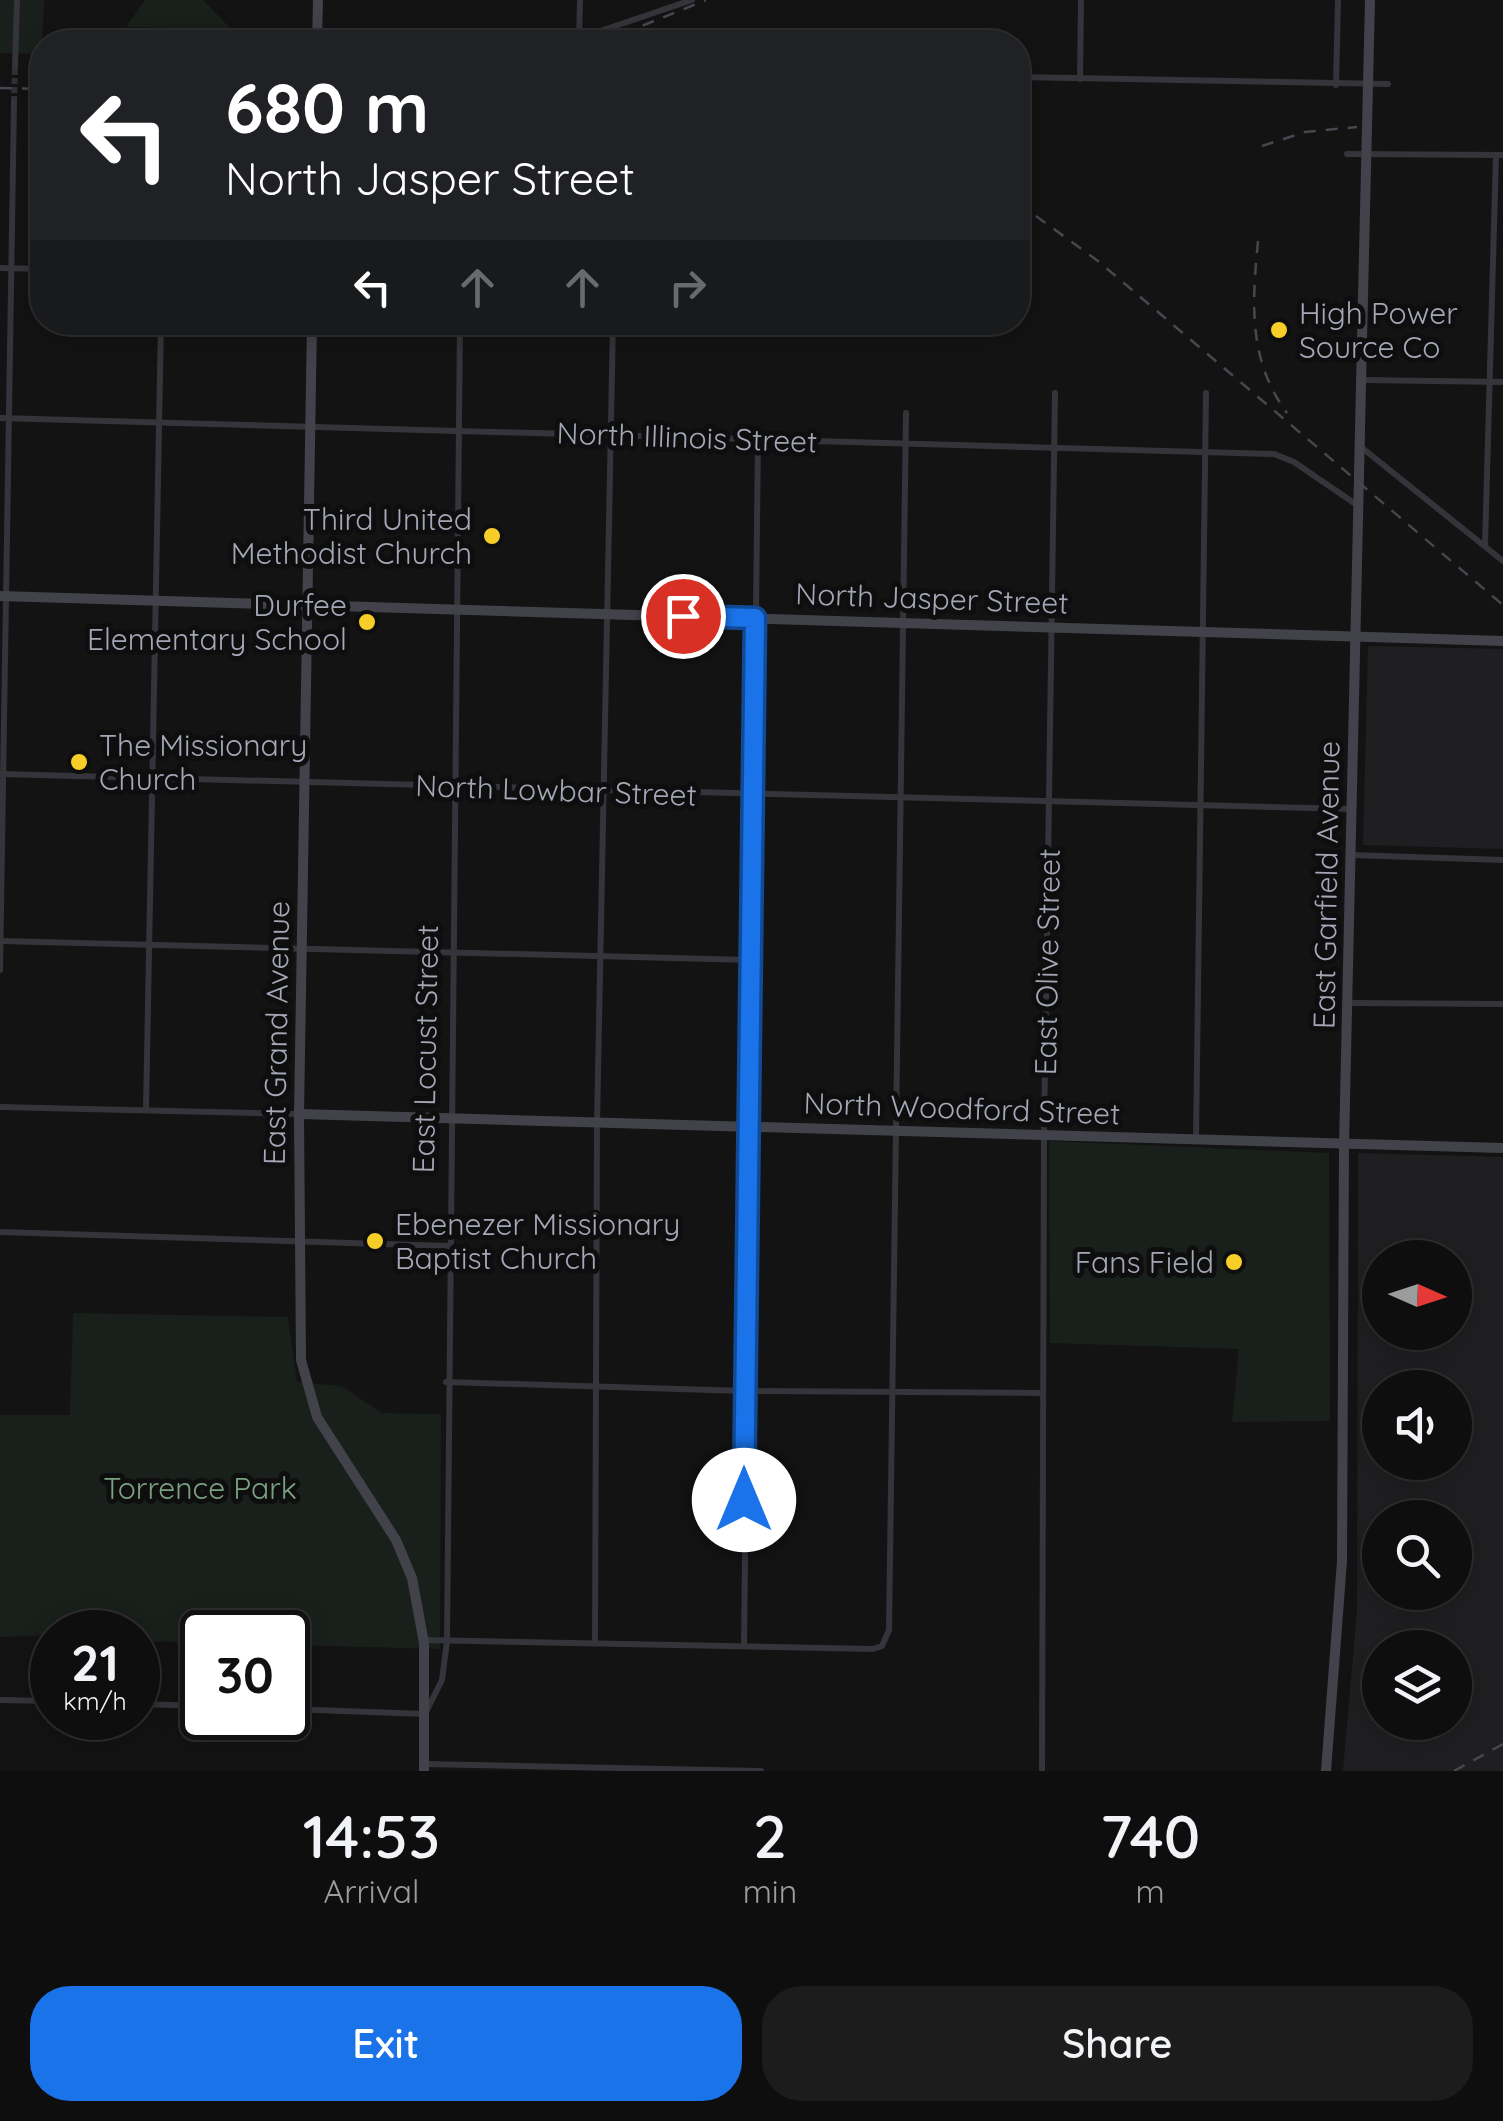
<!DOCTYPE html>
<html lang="en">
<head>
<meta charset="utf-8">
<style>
	:root { --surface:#0e0e0f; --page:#1c1c1d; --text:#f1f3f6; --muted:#9b9c9e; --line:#2e2e2f; --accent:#1a73e8 }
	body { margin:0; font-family:Quicksand,sans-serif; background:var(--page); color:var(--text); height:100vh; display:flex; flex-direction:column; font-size:38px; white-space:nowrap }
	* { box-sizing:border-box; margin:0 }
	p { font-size:32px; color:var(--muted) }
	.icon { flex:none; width:55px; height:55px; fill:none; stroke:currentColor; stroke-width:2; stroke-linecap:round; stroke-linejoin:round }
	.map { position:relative; height:1771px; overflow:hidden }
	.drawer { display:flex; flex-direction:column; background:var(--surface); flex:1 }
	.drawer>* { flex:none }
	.guide { position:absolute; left:30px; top:30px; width:1000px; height:305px; border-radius:40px; box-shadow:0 5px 25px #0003,0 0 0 2px var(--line); background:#202124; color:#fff; overflow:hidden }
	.needle { width:65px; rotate:93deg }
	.controls { position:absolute; left:1362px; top:1240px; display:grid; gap:20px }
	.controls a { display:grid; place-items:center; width:110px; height:110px; border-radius:50%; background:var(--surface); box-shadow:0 5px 25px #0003,0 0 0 2px var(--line); font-size:50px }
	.speed { position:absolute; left:30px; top:1610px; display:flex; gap:20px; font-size:50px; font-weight:700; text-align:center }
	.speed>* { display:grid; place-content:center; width:130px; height:130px; border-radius:50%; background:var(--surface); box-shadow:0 5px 25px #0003,0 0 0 2px var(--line); line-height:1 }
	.speed small { font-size:25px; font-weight:400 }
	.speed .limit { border:5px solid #111; border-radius:15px; background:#fff; color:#111 }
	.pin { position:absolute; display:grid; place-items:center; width:85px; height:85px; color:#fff; margin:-42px; border:5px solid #fff; border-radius:50%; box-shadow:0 2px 10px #0007 }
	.me { position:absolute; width:110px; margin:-55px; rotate:0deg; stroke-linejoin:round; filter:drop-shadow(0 0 8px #0008) }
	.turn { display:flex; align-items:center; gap:35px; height:210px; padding:0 30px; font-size:45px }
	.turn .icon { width:130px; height:130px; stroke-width:2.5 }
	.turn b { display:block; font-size:70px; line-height:85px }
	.lanes { display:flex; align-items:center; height:95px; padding:0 30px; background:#0003; justify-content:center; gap:50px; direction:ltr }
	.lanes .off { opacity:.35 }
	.eta { display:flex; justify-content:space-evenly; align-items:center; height:170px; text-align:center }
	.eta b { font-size:60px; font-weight:600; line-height:70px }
	.cta { display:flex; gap:20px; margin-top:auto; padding:20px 30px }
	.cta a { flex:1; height:115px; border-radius:40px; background:var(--accent); color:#fff; font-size:40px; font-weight:600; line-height:115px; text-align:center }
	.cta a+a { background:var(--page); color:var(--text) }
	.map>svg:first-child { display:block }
	.built { fill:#1f1f21; fill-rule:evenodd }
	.green { fill:#191f1b }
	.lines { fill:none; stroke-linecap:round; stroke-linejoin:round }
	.street-tunnel { stroke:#303134; stroke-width:6; stroke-dasharray:6 3; stroke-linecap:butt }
	.street { stroke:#34343a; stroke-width:6 }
	.secondary { stroke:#42424a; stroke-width:10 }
	.rail { stroke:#47474f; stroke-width:2.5; stroke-dasharray:12 10; stroke-linecap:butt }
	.secondary-bridge { stroke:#42424a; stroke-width:10 }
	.route-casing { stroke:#114b97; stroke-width:25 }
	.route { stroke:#1a73e8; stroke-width:18 }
	.poi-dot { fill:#f7ce28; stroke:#0e0e0f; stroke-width:4 }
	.labels { text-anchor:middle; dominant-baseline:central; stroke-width:10; stroke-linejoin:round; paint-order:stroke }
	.poi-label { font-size:30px; fill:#a4a7b5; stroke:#0e0e0f; text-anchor:start }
	.street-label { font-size:30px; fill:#a4a7b5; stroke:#0e0e0f }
	.park-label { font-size:30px; fill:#7aa182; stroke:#0e0e0f }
</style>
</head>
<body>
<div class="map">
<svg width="1503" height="1771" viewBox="0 0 1503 1771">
	<rect width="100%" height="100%" fill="#131314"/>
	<g class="built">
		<path d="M1368 646 1503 649V849L1363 845Z"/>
		<path d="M1358 1153 1503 1157V1771H1343L1357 1610ZM1380 1258H1455V1332H1380ZM1380 1388H1455V1462H1380ZM1380 1518H1455V1592H1380ZM1380 1648H1455V1722H1380Z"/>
	</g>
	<g class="green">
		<path d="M0 0H44L42 54 0 53Z"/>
		<path d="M145 0H203L231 29 126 27Z"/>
		<path d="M1049 1141 1329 1153 1330 1421 1232 1422 1239 1349 1050 1343Z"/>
		<path d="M73 1313 288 1317 297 1382 341 1386 382 1413 441 1414 440 1649 288 1645V1632H202V1643L138 1641V1632L0 1637V1415H70Z"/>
	</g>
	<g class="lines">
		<path class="street-tunnel" d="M14 102 15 67"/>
		<g class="street">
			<path d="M579 39 580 0"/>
			<path d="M568 42 692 0"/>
			<path d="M15 67 17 0"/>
			<path d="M1018 77 1388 84"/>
			<path d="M1080 79 1081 0"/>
			<path d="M1336 85 1338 0"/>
			<path d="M1347 154 1503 155"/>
			<path d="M0 268 42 269"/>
			<path d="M1363 380 1503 382"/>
			<path d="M0 418 1274 454 1294 462 1357 505"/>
			<path d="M1361 447 1503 561"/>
			<path d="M1485 545 1496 155"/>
			<path d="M0 774 1352 809"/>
			<path d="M1351 855 1503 860"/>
			<path d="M0 941 750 960"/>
			<path d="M0 970 14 102"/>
			<path d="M1349 1003 1503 1004"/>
			<path d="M0 1107 299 1114"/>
			<path d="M146 1110 161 322"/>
			<path d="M1196 1139 1206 393"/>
			<path d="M0 1232 448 1246"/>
			<path d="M446 1382 744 1391 1042 1393"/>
			<path d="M424 1640 873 1649 882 1646 889 1630 906 413"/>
			<path d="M595 1642 597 1123 613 322"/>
			<path d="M744 1646 758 439"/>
			<path d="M0 1700 52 1701"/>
			<path d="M138 1704 202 1706"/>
			<path d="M288 1709 425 1714 442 1680 447 1641 460 322"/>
			<path d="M424 1764 761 1771"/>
			<path d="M1042 1771 1044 1135 1055 393"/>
		</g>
		<g class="secondary">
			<path d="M317 42 318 0"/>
			<path d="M312 322 299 1114 301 1360 317 1417 396 1540 412 1578 424 1643V1771"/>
			<path d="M0 596 1503 641"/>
			<path d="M299 1114 1503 1148"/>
			<path d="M1326 1771 1342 1561 1344 1145 1363 296"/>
		</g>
		<g class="rail">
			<path d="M602 42 706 0"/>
			<path d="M0 88 42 89"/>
			<path d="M1262 146 1305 132 1357 127"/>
			<path d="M1018 203 1098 261 1503 605"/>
			<path d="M1258 241C1252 304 1248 360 1287 413"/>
			<path d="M1454 1771 1503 1744"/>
		</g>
		<path class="secondary-bridge" d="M1363 296 1370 0"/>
	</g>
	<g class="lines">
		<defs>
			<path id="route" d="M683 616 755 618 744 1500"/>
		</defs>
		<use href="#route" class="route-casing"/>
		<use href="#route" class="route"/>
	</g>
	<g class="poi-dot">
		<circle cx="1279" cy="330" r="10"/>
		<circle cx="492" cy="536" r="10"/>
		<circle cx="367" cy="622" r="10"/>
		<circle cx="79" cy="762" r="10"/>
		<circle cx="375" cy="1241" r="10"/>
		<circle cx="1234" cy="1262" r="10"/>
	</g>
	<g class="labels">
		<g class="poi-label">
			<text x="1299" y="313">High Power<tspan x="1299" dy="34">Source Co</tspan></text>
			<text x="472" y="519" text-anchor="end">Third United<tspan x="472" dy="34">Methodist Church</tspan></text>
			<text x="347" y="605" text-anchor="end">Durfee<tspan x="347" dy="34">Elementary School</tspan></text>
			<text x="99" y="745">The Missionary<tspan x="99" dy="34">Church</tspan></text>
			<text x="395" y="1224">Ebenezer Missionary<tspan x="395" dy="34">Baptist Church</tspan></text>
			<text x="1214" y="1262" text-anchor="end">Fans Field</text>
		</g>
		<g class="street-label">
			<text transform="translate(687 437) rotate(2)">North Illinois Street</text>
			<text transform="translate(932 598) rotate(2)">North Jasper Street</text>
			<text transform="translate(556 790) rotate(2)">North Lowbar Street</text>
			<text transform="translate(1326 885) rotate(-89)">East Garfield Avenue</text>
			<text transform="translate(1047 962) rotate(-89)">East Olive Street</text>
			<text transform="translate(276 1033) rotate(-89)">East Grand Avenue</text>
			<text transform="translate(425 1049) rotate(-89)">East Locust Street</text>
			<text transform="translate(962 1108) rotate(2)">North Woodford Street</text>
		</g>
		<g class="park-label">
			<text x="200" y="1488">Torrence Park</text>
		</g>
	</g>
</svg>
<div class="controls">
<a><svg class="needle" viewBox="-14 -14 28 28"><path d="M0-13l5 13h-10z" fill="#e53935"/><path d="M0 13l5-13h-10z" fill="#9b9c9e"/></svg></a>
<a><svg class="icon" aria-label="sound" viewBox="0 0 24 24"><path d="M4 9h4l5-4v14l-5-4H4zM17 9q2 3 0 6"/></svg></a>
<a><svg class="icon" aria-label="search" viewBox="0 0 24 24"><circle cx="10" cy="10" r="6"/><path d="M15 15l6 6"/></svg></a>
<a><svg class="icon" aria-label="layers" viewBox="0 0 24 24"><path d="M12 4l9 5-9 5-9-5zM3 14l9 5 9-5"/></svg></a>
</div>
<div class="speed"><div>21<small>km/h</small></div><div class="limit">30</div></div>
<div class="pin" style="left:683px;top:616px;background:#d93025"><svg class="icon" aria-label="arrive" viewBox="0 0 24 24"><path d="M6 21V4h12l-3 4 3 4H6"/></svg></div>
<svg class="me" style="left:744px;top:1500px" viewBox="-20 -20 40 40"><circle r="19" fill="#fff"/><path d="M0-13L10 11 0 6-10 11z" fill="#1a73e8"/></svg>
<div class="guide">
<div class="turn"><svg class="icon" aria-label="left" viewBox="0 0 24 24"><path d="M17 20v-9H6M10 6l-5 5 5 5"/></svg><div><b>680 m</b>North Jasper Street</div></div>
<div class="lanes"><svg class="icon" aria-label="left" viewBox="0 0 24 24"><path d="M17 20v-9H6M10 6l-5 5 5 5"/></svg><svg class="icon off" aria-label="ahead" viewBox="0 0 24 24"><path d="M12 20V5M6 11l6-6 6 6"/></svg><svg class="icon off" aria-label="ahead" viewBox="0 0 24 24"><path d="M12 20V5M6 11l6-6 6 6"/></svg><svg class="icon off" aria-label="right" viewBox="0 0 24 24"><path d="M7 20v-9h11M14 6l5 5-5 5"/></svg></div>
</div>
</div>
<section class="drawer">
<div class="eta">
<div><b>14:53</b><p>Arrival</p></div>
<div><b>2</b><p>min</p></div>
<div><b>740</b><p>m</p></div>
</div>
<div class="cta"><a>Exit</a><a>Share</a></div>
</section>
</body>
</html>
